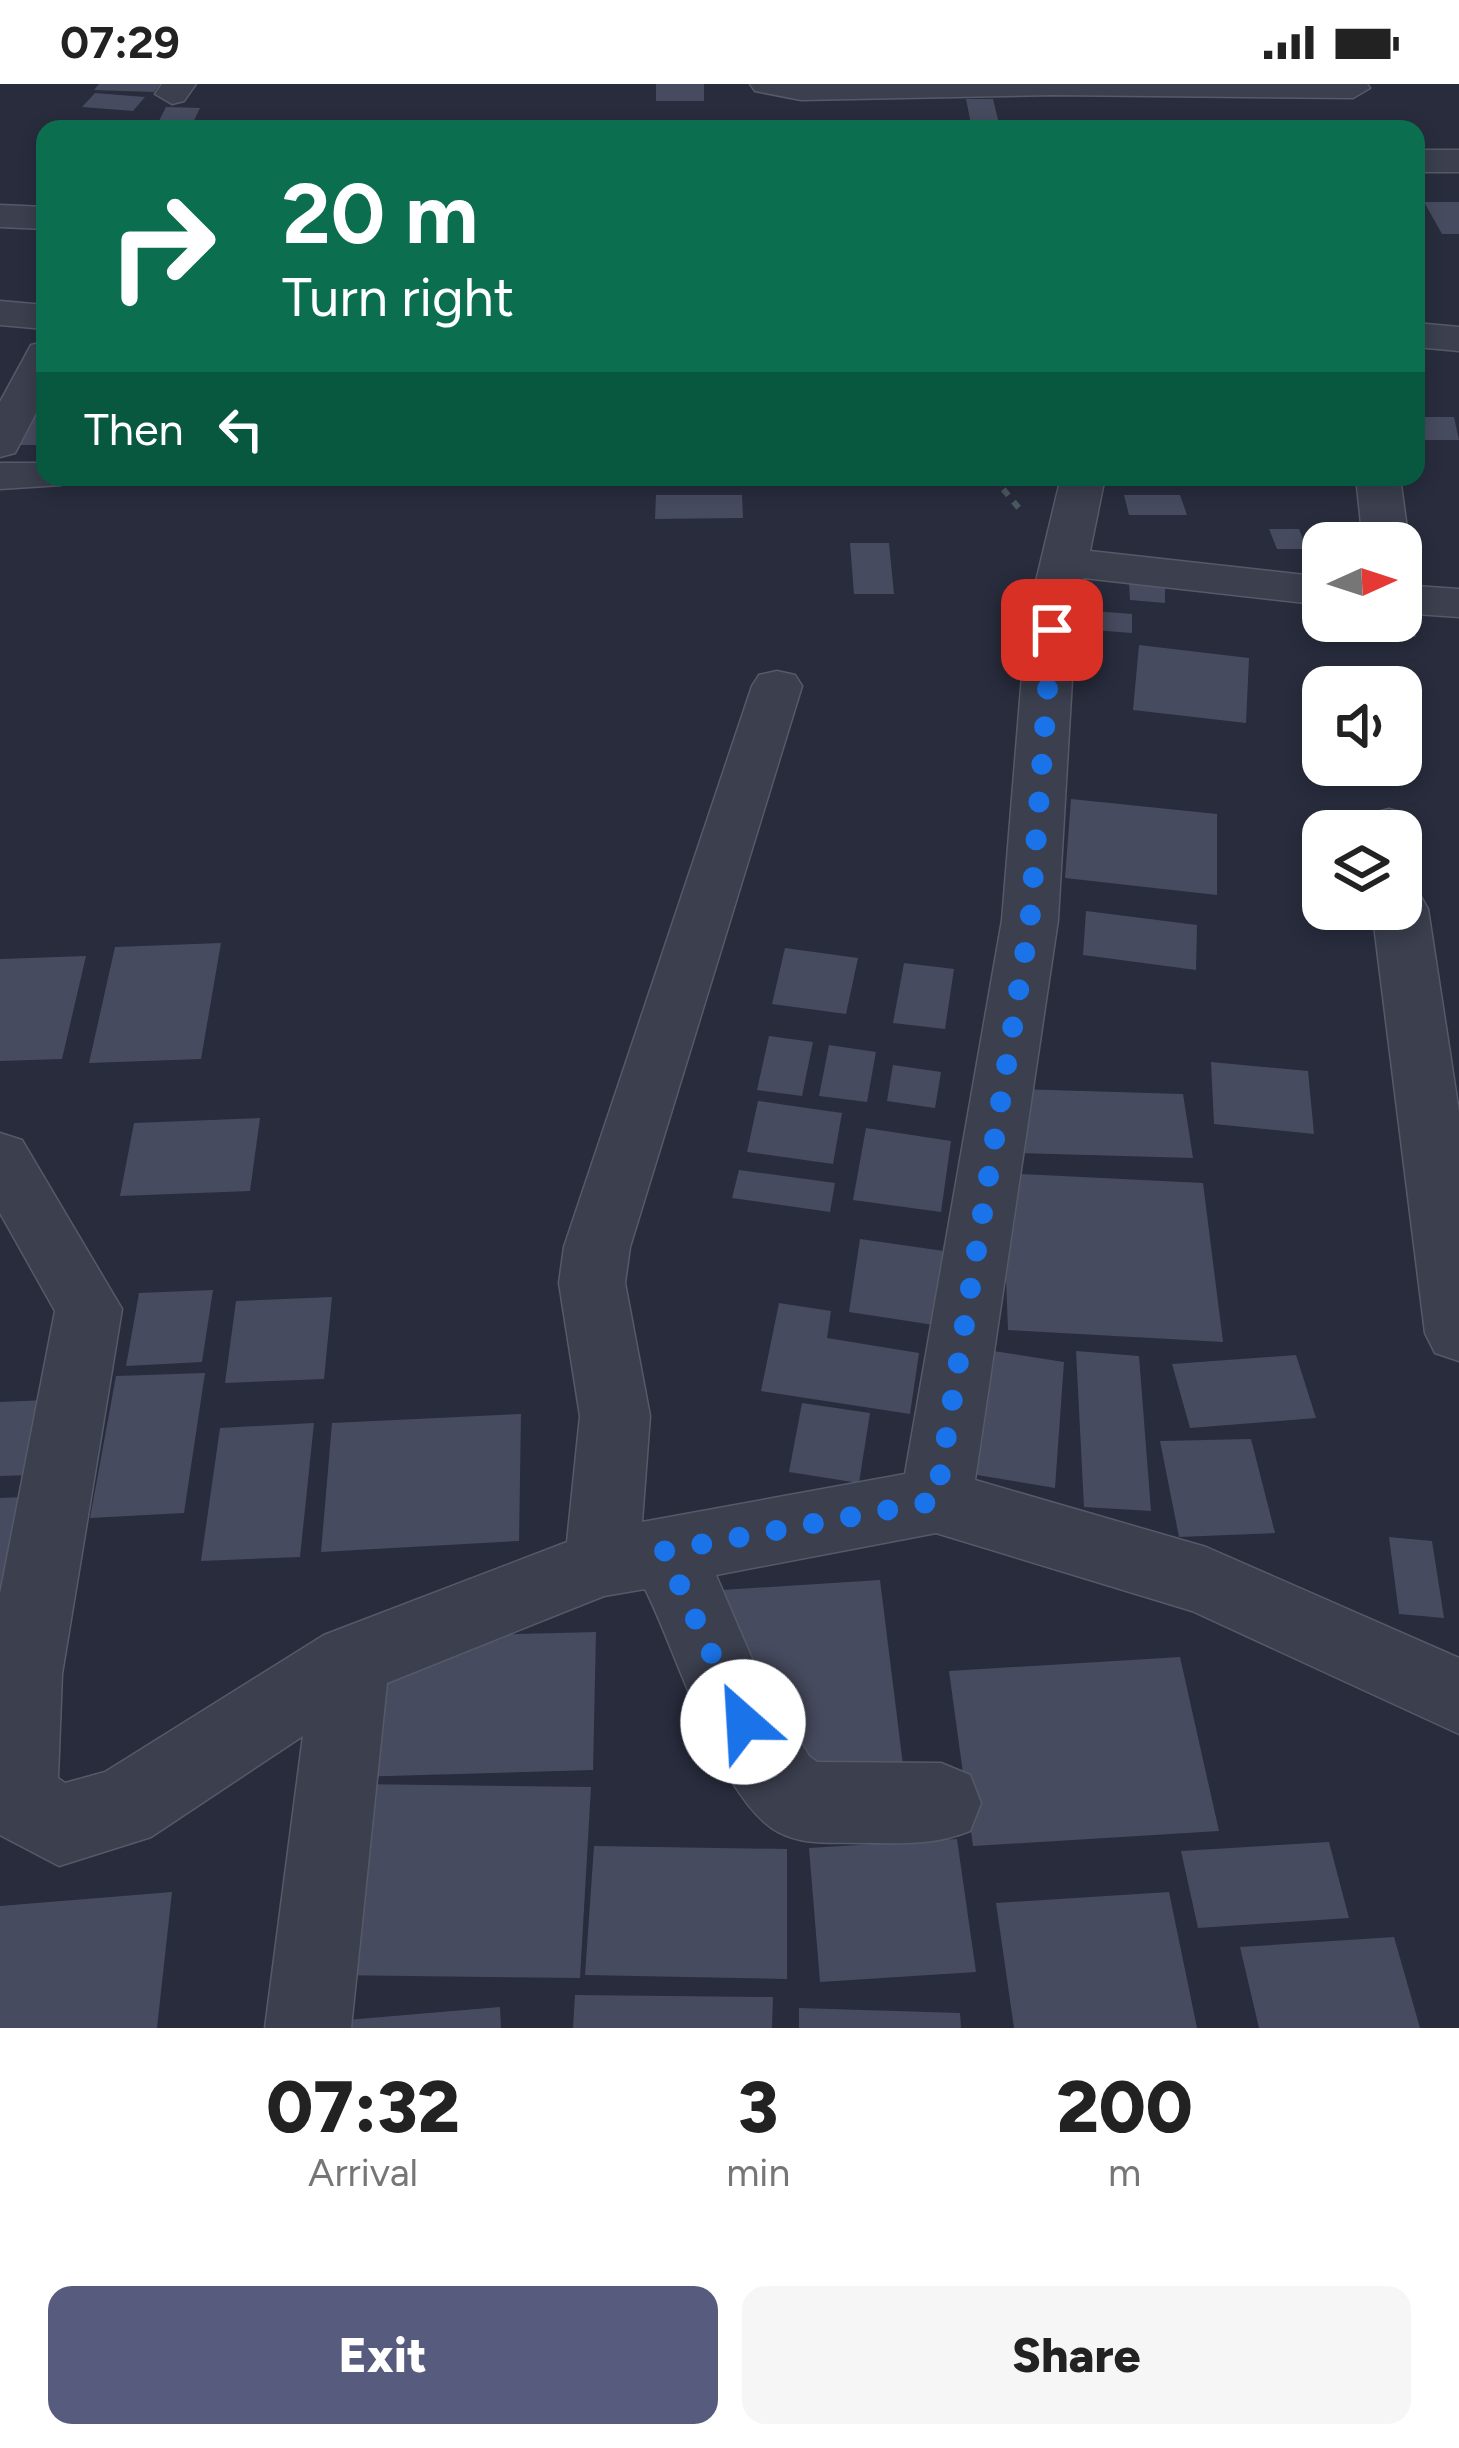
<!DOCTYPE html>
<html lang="en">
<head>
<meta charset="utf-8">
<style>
	:root { --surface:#fff; --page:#f6f6f6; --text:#222; --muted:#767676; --accent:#575c7e }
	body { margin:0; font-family:Figtree,sans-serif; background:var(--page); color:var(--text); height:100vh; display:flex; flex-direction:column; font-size:45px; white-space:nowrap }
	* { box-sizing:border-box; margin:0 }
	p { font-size:39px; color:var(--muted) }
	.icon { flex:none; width:66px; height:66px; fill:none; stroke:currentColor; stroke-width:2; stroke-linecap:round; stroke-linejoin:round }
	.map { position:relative; height:1944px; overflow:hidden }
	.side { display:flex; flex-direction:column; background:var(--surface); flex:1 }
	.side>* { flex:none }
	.hud { position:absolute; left:36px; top:36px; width:1389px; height:366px; border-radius:24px; box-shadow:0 6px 18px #0003; background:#0b6e4f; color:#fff; overflow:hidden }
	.needle { width:78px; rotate:87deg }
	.buttons { position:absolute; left:1302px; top:438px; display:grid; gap:24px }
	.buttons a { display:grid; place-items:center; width:120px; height:120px; border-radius:24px; background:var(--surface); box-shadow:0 6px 18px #0003; font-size:60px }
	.pin { position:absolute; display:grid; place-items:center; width:102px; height:102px; color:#fff; margin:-51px; border-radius:24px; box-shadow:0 6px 18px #0006 }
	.me { position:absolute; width:132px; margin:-66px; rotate:334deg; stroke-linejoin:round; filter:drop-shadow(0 0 9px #0008) }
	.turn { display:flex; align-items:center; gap:42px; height:252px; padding:0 48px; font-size:54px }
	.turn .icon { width:156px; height:156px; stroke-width:2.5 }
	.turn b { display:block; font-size:84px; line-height:102px }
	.then { display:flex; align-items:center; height:114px; padding:0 48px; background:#0003; gap:24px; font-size:45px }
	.eta { display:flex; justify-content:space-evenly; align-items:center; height:204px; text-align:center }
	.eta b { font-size:72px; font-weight:800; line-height:84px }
	.primary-button { display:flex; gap:24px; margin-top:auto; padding:24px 48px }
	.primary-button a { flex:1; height:138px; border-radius:24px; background:var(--accent); color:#fff; font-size:48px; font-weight:800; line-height:138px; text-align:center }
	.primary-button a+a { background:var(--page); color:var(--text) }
	.status { display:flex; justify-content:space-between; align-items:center; height:84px; padding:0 60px; background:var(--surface); direction:ltr }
	.status svg { height:33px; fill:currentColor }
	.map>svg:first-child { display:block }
	.building { fill:#474b5f }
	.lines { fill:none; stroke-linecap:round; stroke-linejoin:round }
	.street-casing { stroke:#565a68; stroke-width:3 }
	.path { stroke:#4c5860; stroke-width:6; stroke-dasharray:8 8; stroke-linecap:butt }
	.street { fill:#3b3f4e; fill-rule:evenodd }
	.route { stroke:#1a73e8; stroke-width:21; stroke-dasharray:0 37.8 }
</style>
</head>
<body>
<div class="status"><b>07:29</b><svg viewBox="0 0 49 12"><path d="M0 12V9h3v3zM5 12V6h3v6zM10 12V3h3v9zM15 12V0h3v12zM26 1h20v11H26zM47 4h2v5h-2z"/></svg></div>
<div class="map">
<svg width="1459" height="1944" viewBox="0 0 1459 1944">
	<rect width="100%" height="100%" fill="#282c3d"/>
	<g class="building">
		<path d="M99 0H160L154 8 94 6Z"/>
		<rect x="656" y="0" width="48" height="17"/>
		<path d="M95 9 145 13 133 27 82 23Z"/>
		<path d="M966 15H993L999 40H971Z"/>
		<path d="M166 23 200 24 190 45H155Z"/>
		<path d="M1424 118H1459V150H1442Z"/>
		<path d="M27 321H45V361H9Z"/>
		<path d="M1416 333H1454L1459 356H1416Z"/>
		<path d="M656 411H742L743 434 655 435Z"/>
		<path d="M1124 411H1180L1187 431H1129Z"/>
		<path d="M1269 445H1299L1307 465H1277Z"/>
		<path d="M850 459H889L894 510H854Z"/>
		<path d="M1129 499 1165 502V519L1130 516Z"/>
		<path d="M1401 519 1416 553 1375 554 1369 537H1401Z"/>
		<path d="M1303 524H1323V537H1345L1351 553 1314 554Z"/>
		<path d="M1080 526 1132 530V549L1080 545Z"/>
		<path d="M1139 561 1249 574 1246 639 1133 626Z"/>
		<path d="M1071 715 1217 730V811L1065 794Z"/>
		<path d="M1086 827 1197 841 1196 886 1083 871Z"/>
		<path d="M221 859 201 975 89 979 115 863Z"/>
		<path d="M785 864 858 874 846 930 772 920Z"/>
		<path d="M86 872 62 975 0 977V875Z"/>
		<path d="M904 879 954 885 945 945 893 939Z"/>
		<path d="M769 952 813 958 802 1012 757 1006Z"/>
		<path d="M829 961 876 968 867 1018 819 1012Z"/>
		<path d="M1211 978 1308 987 1314 1050 1214 1040Z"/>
		<path d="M893 981 941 988 935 1024 887 1017Z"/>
		<path d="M1014 1005 1183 1010 1193 1074 1019 1069Z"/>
		<path d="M758 1017 842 1029 833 1080 747 1068Z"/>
		<path d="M260 1034 250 1107 120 1112 134 1039Z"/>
		<path d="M866 1044 951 1057 941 1128 853 1116Z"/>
		<path d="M739 1086 835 1099 830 1128 732 1114Z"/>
		<path d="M1002 1089 1203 1099 1223 1258 1008 1246Z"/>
		<path d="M860 1155 944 1167 934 1241 849 1228Z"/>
		<path d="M213 1206 202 1278 126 1282 139 1209Z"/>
		<path d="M332 1213 324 1295 225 1299 236 1217Z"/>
		<path d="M779 1219 831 1227 827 1254 919 1269 910 1330 761 1307Z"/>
		<path d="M974 1264 1064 1278 1055 1404 959 1388Z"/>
		<path d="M1076 1267 1139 1272 1151 1427 1084 1423Z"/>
		<path d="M1296 1271 1316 1334 1190 1344 1172 1280Z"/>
		<path d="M205 1289 184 1429 90 1434 116 1292Z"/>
		<path d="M47 1316 31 1391 0 1392V1318Z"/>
		<path d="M802 1319 870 1329 859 1399 789 1388Z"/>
		<path d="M521 1330 519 1457 321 1468 332 1339Z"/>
		<path d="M314 1339 300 1473 201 1477 220 1344Z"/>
		<path d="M1251 1355 1275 1449 1179 1453 1160 1357Z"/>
		<path d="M24 1413 0 1512V1414Z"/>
		<path d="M1389 1453 1432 1457 1444 1534 1399 1530Z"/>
		<path d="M880 1496 903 1681 786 1690 706 1507Z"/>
		<path d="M596 1548 593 1686 352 1693 366 1554Z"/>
		<path d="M1180 1573 1219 1747 973 1762 949 1587Z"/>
		<path d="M355 1700 591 1703 580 1894 328 1891Z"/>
		<path d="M957 1755 976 1888 820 1898 809 1764Z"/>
		<path d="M1329 1758 1349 1834 1198 1844 1181 1767Z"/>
		<path d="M594 1762 787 1765V1895L585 1891Z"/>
		<path d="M172 1808 157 1944H0V1822Z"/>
		<path d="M1169 1808 1197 1944H1014L996 1819Z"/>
		<path d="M1394 1853 1420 1944H1259L1240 1863Z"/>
		<path d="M575 1911 773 1913 772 1944H573Z"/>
		<path d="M500 1923 501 1944H323V1938Z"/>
		<path d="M799 1924 960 1929 961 1944H799Z"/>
	</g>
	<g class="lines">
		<defs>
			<g id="street">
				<path d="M162 0H196L184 17 172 20 155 10Z"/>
				<path d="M750 0H1367L1370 4 1353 14 1053 11 801 16 755 7Z"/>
				<rect x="1416" y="66" width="43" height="22"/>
				<path d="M0 121 45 123V145L0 143Z"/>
				<path d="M0 217 45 221V245L0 241Z"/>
				<path d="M1416 239 1459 243V267L1416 263Z"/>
				<path d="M45 258V312L15 369 0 373V318L31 261Z"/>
				<path d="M0 379H45V393H66L61 401 0 405Z"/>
				<path d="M1061 393H1105L1090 467 1323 493V521L1084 494 1073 579 1058 836 975 1396 1206 1463 1459 1574V1650L1192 1527 936 1449 716 1491 758 1589 809 1672 817 1678 941 1679 970 1691 981 1719 970 1747C933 1762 899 1759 860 1759 831 1758 804 1762 778 1748 719 1716 676 1565 645 1505L604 1512 387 1599 351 1944H265L303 1652 151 1753 59 1782 0 1751V1510L55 1227 0 1129V1049L22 1056 122 1225 62 1590 58 1694 65 1699 105 1688 324 1551 567 1458 580 1332 559 1199 564 1163 752 602 759 591 777 587 795 591 802 602 630 1163 625 1199 650 1332 642 1438 905 1390 1002 836 1023 579 1032 514Z"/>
				<path d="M1356 393H1400L1409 459 1402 469 1401 459H1363Z"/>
				<path d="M1401 501 1459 505V533L1401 529Z"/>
				<path d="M1389 725 1408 730 1416 743 1409 760 1401 762V747H1363L1370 730Z"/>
				<path d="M1401 806 1420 811 1428 825 1459 1028V1277L1435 1269 1425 1249 1372 825H1401Z"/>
			</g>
		</defs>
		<use href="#street" class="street-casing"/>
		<path class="path" d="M993 393 1023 429"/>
		<use href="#street" class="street"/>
	</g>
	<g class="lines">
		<path class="route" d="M743 1638 664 1467 936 1417 1030 836 1052 546"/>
	</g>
</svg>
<div class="buttons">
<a><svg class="needle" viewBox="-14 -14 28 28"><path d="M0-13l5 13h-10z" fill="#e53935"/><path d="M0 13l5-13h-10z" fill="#767676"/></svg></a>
<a><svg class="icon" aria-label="sound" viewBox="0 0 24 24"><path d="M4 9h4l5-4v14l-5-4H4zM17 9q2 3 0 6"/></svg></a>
<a><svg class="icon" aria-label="layers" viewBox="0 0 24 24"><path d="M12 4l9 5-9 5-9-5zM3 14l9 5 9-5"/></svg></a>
</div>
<div class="pin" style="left:1052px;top:546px;background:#d93025"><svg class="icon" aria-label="arrive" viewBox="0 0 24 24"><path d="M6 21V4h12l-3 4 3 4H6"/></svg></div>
<svg class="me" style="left:743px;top:1638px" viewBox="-20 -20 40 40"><circle r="19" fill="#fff"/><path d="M0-13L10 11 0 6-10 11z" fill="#1a73e8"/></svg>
<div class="hud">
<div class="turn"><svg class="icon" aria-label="right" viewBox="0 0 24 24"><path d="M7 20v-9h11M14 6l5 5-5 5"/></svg><div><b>20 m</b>Turn right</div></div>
<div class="then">Then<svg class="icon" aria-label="left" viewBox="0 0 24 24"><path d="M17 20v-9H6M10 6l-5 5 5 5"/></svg></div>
</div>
</div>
<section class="side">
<div class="eta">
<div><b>07:32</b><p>Arrival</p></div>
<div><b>3</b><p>min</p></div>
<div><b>200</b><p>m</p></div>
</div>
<div class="primary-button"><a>Exit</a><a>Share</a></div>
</section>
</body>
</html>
